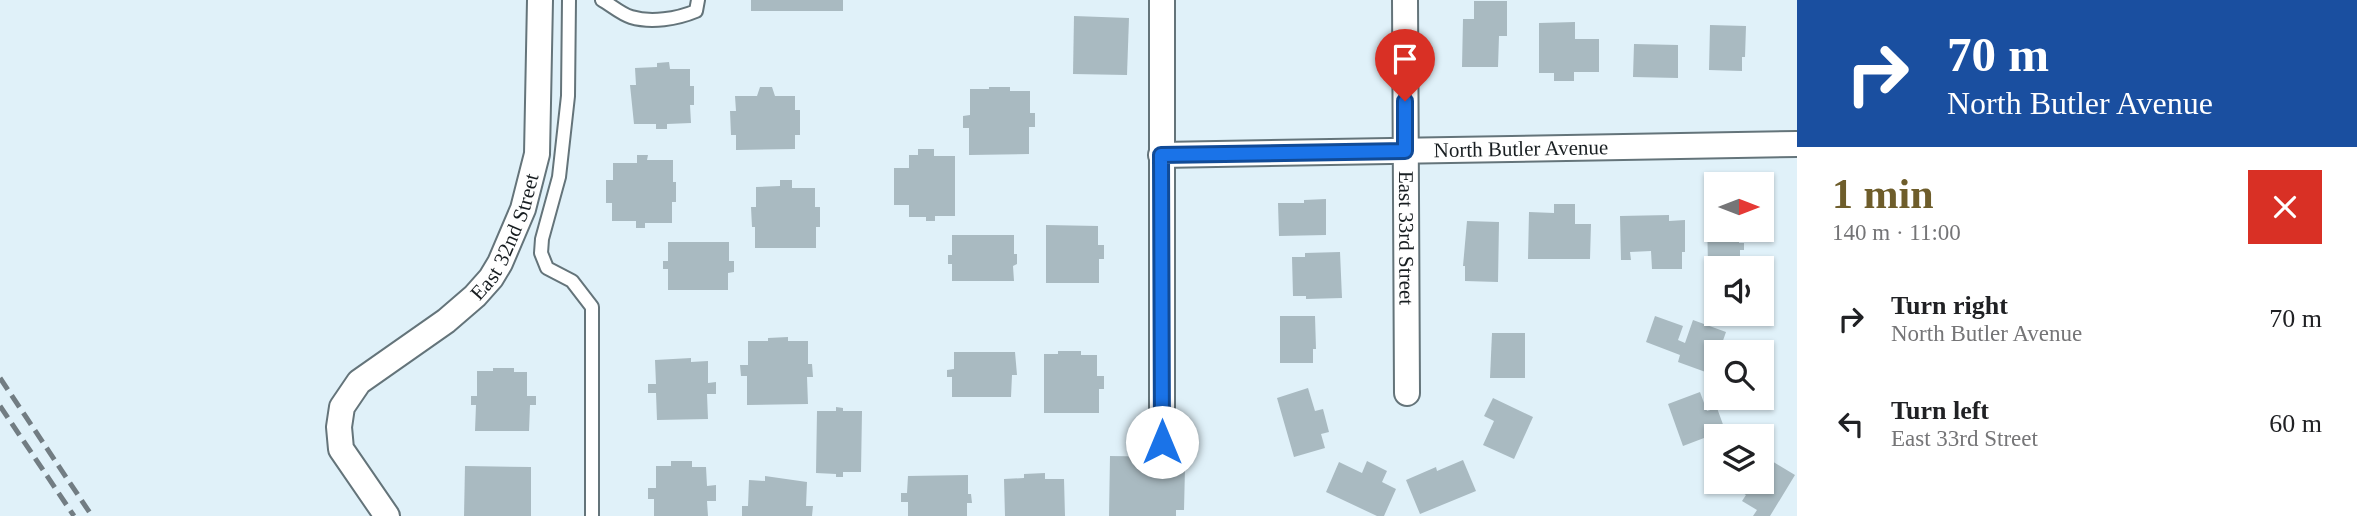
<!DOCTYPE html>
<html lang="en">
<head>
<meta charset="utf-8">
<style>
	:root { --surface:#fff; --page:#f2f2f2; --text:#202124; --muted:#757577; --accent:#6e5d2b }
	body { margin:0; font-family:"Times New Roman",serif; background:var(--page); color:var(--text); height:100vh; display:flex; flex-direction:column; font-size:26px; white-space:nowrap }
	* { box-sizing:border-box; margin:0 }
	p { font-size:23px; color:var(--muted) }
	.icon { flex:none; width:38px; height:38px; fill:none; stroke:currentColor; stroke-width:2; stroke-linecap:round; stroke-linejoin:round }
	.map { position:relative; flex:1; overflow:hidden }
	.side { display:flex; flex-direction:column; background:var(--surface); width:560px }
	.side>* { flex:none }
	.top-card { background:#1a4fa0; color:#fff; overflow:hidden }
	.needle { width:46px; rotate:90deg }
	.controls { position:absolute; left:1704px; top:172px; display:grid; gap:14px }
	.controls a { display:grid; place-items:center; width:70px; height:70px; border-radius:0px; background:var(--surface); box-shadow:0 2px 5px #0004; font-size:35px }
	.pin { position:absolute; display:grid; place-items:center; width:60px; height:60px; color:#fff; margin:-72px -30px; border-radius:50% 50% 50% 0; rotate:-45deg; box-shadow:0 0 7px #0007 }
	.pin .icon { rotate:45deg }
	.me { position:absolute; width:77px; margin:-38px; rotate:0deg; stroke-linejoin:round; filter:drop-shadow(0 0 5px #0008) }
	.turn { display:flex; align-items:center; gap:24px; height:147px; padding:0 35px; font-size:32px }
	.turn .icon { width:91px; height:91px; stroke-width:2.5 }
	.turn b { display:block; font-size:49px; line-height:60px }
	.round { display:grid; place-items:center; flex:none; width:74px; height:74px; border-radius:0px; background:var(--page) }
	.head { display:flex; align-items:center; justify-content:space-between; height:119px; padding:0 35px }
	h1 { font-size:42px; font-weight:700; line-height:52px; color:var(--accent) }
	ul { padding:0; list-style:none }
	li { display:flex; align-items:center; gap:21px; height:105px; padding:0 35px }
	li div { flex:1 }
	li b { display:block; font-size:26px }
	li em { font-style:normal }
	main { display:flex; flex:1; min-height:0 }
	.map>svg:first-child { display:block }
	.building { fill:#a9bac1 }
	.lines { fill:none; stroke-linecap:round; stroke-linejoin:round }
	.service-casing { stroke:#64747a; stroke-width:16 }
	.minor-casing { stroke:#64747a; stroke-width:28 }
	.service { stroke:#fff; stroke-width:12 }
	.minor { stroke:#fff; stroke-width:24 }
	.rail { stroke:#727d83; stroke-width:5; stroke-dasharray:14 7; stroke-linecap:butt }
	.route-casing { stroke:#114b97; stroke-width:18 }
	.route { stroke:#1a73e8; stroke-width:12 }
	.labels { text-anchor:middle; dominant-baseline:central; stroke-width:7; stroke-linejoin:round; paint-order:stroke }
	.street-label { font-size:21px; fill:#181e21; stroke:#fff }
</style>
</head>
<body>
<main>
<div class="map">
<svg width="1797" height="516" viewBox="0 0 1797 516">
	<rect width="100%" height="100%" fill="#e0f1f9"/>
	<g class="building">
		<rect x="751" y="0" width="92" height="11"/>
		<path d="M1474 1H1507V36H1499L1498 67H1462L1463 19H1474Z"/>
		<path d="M1074 16 1129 18 1127 75 1073 74Z"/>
		<path d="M1575 22V39H1599V72H1574V81H1554V73H1539V23Z"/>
		<path d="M1710 25 1746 26 1745 57H1742V71L1709 70Z"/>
		<path d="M1634 44 1678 45V78L1633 77Z"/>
		<path d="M669 62 670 69H690V86H694V105H690L691 123 667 124V129H656V124H634L630 85H636L635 68 657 67V63Z"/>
		<path d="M760 87H772L775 96H795V110H800V135H795V149L736 150V135H731L730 111H736L735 96H757Z"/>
		<path d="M989 87H1010V91H1030V113H1035V127H1029V154L969 155V128H963V116L970 115V89H989Z"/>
		<path d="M918 149H934V156H955V216H935V221H926V217H909V205H894V168H909V155H918Z"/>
		<path d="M637 155H648L647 160H673V182H676V202H672V223H645V228H636V221H612V203H606V180H613V163H637Z"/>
		<path d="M780 180H792V188H815V207H820V227H816V248H755V227H752L751 207H756V187L780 186Z"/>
		<path d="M1326 199V235L1279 236 1278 203H1304V200Z"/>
		<path d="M1554 204H1575V224H1591L1590 259H1528L1529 212 1554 213Z"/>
		<path d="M1669 215V221L1685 220V252H1682V269H1652L1651 251 1630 252 1631 260H1621L1620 216Z"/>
		<path d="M1717 218V229H1739V243H1744V250H1740V264L1708 265 1707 219Z"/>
		<path d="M1467 221 1499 222 1498 282 1465 281V266H1463Z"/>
		<path d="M1046 225 1098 226V245H1104V259H1099V283H1046Z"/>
		<path d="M952 235H1014V254H1017V264L1013 266 1014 281H952V264H948V255H952Z"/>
		<path d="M668 242H729V261H734V272L728 273V290H668V269H663V261H668Z"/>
		<path d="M1340 252 1342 298 1306 299V296H1293L1292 257H1305V253Z"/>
		<path d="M1280 316H1315L1316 349H1313V363H1280Z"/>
		<path d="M1655 316 1683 326 1678 340 1685 343 1693 320 1726 332 1719 352H1717L1711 374 1678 362 1680 355 1646 342Z"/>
		<path d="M1492 333H1525V378H1490Z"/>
		<path d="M788 337V341H808V364H812L813 377H807L808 404 747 405V376H741L740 365H748V341H768V338Z"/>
		<path d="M1058 351H1081V355H1097V376H1104V389H1099V413H1044V354H1058Z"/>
		<path d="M954 352H1015L1017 375H1012L1011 397H952V377H947V370L954 369Z"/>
		<path d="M691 358V362L708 361V383L716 382V394H707L708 419 657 420 656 393H648V384H656L655 360Z"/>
		<path d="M493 368H514V372H527V396H536V405H530L529 431H475L476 405H471V396H477V371H493Z"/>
		<path d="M1308 388 1315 411 1323 409 1329 432 1321 434 1325 448 1294 457 1277 398Z"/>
		<path d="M1700 392 1707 411 1717 408 1725 430 1683 446 1668 404Z"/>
		<path d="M1493 398 1533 417 1514 459 1483 445 1494 421 1484 416Z"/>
		<path d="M836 407 843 408V411H862L861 472H843V477H836V474L816 473 817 411H836Z"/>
		<path d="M1762 455 1795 475 1770 516H1753L1757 510 1742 501 1746 495 1724 481H1762Z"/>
		<path d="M1110 456 1177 457V468H1185L1184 510H1176V516H1109Z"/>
		<path d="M1463 460 1476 491 1420 514 1406 480 1436 467 1437 471Z"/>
		<path d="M671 461H692V467H706L707 486 716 485V501H707L708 516H654V499H648V488H656V466H671Z"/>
		<path d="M1367 461 1387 471 1382 482 1396 489 1384 516H1377L1326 492 1339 462 1362 473Z"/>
		<path d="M465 466 531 467V516H464Z"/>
		<path d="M1045 473V479H1064L1065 516H1005L1004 479 1024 478V474Z"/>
		<path d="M968 475V494H971L972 503H967V516H908V502H901V493H907L908 476Z"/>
		<path d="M765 476 807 482 806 506H813L812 516H742V506H748L749 480 765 481Z"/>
	</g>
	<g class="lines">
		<defs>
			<g id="service">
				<path d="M569 0 568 96 559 177 542 239 541 253 547 268 572 281 592 307V516"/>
				<path d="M602 0C611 5 621 14 631 17 651 23 677 19 696 11L698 0"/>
			</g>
			<g id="minor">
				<path d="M1162 0V442"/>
				<path id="s1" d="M1405 0 1407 393"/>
				<path id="s2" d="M1161 155 1797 144"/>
				<path id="s3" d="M387 516 341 449 339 427 342 407 359 382 446 321 475 296 491 278 500 263 523 209 537 154 540 0"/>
			</g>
		</defs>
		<use href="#service" class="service-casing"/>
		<use href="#minor" class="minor-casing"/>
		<use href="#service" class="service"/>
		<use href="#minor" class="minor"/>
		<g class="rail">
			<path d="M0 378 92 516"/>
			<path d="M0 406 74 516"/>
		</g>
	</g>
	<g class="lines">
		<defs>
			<path id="route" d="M1162 442 1161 155 1405 151V101"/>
		</defs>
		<use href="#route" class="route-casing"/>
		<use href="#route" class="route"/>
	</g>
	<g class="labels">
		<g class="street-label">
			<text stroke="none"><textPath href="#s2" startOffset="360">North Butler Avenue</textPath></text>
			<text stroke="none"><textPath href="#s3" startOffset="366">East 32nd Street</textPath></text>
			<text stroke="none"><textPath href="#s1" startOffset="238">East 33rd Street</textPath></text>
		</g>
	</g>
</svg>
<div class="controls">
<a><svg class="needle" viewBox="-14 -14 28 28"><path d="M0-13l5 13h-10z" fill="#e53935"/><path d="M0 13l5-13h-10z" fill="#757577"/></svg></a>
<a><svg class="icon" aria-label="sound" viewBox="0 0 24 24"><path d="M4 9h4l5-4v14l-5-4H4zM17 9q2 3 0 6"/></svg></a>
<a><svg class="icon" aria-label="search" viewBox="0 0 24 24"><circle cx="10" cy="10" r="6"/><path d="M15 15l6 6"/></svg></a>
<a><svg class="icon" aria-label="layers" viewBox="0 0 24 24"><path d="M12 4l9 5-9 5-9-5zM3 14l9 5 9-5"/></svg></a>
</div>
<div class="pin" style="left:1405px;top:101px;background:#d93025"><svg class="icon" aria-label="arrive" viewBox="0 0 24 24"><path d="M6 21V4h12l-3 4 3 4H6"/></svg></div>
<svg class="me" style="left:1162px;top:442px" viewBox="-20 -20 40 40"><circle r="19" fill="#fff"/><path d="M0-13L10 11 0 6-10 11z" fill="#1a73e8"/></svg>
</div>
<section class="side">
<div class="top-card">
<div class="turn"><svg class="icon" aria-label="right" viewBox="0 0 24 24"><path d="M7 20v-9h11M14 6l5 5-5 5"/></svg><div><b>70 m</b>North Butler Avenue</div></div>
</div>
<div class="head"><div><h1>1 min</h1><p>140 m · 11:00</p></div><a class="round" style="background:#d93025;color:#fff"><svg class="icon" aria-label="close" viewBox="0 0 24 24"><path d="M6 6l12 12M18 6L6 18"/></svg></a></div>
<ul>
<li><svg class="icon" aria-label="right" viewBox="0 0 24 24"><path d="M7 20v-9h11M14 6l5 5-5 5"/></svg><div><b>Turn right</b><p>North Butler Avenue</p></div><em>70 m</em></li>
<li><svg class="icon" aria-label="left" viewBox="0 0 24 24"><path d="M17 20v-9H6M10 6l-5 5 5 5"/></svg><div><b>Turn left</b><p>East 33rd Street</p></div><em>60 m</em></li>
</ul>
</section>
</main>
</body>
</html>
